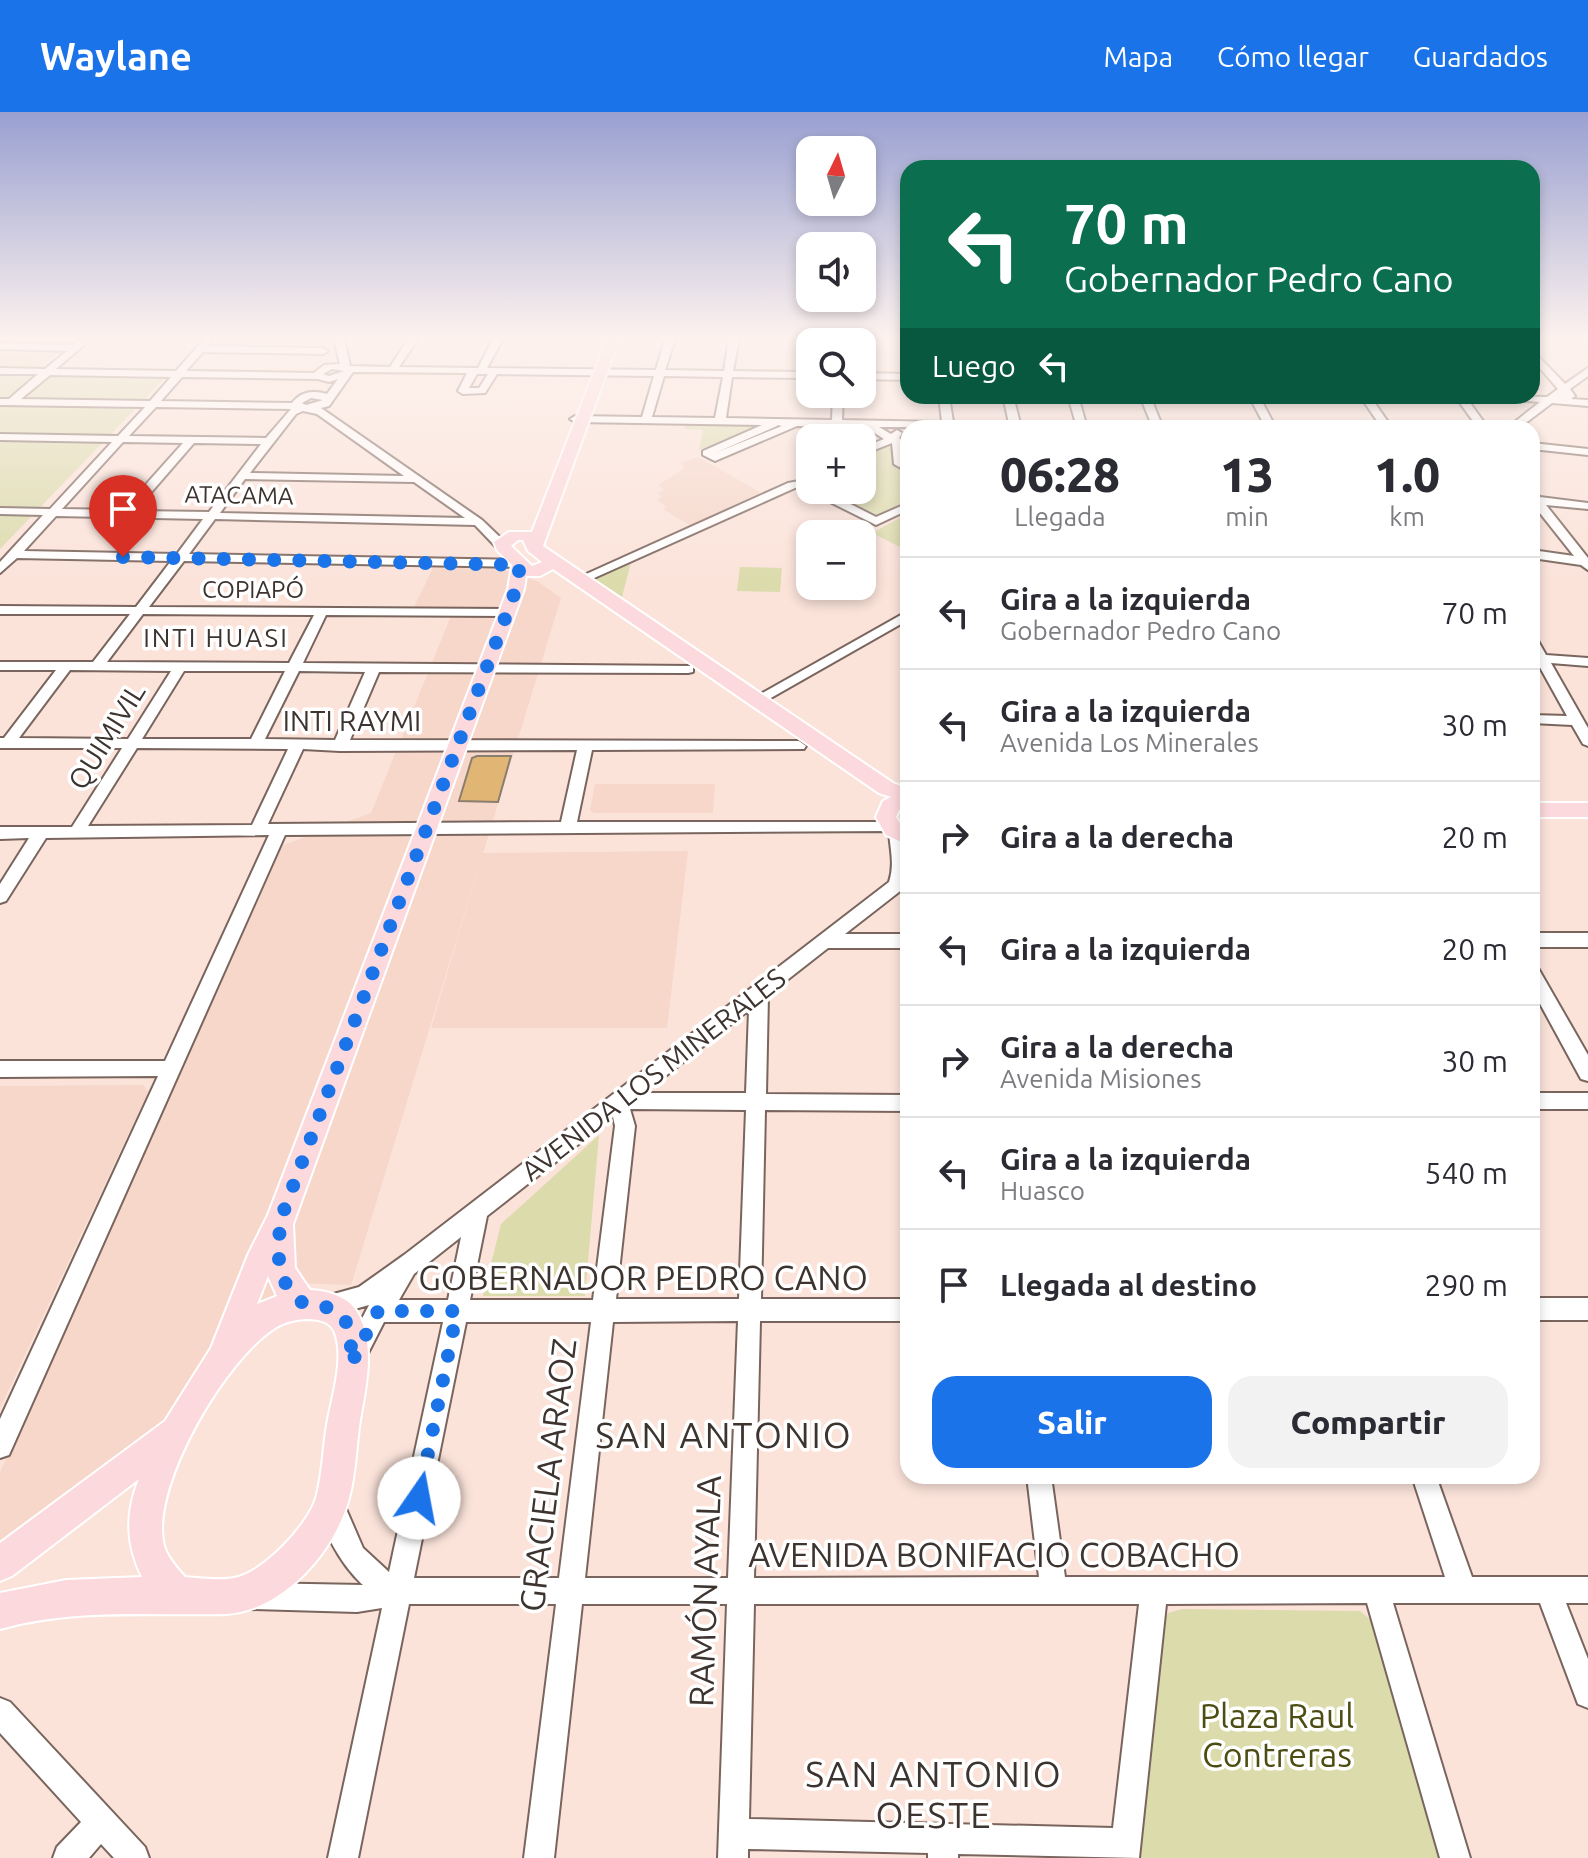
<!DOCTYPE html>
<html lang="es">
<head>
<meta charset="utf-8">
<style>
	:root { --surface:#fff; --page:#f2f2f3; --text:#2b2b33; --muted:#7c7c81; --line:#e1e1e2; --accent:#1a73e8 }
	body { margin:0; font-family:Ubuntu,sans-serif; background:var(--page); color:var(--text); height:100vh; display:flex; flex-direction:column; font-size:30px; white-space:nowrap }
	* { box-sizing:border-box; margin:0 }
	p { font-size:26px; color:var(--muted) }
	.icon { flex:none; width:44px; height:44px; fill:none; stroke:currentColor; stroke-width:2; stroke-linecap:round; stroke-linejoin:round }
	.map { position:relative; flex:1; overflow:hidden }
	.sheet { position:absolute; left:900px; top:308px; width:640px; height:1064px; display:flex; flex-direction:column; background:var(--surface); border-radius:24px; box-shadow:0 4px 12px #0003 }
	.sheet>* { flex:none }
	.hud { position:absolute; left:900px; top:48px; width:640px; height:244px; border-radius:24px; box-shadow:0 4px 12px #0003; background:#0b6e4f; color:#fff; overflow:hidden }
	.needle { width:52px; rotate:5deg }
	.controls { position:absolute; left:796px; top:24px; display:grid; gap:16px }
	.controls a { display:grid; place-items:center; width:80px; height:80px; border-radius:16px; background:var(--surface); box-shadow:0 4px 12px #0003; font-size:40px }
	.pin { position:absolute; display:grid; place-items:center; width:68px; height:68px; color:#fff; margin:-82px -34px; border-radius:50% 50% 50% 0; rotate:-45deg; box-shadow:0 0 8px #0007 }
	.pin .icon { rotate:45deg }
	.me { position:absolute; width:88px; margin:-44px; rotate:12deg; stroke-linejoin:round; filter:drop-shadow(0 0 6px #0008) }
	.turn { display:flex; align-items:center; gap:28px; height:168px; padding:0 32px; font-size:36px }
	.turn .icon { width:104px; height:104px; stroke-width:2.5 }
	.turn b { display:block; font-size:56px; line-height:68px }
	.then { display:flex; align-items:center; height:76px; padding:0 32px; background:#0003; gap:16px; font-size:30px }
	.eta { display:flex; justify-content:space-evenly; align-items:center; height:136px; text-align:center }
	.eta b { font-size:48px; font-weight:800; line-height:56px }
	.cta { display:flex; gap:16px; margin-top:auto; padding:16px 32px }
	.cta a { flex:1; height:92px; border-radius:24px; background:var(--accent); color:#fff; font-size:32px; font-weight:800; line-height:92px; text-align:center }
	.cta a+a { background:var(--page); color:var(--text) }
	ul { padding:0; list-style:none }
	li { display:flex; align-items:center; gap:24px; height:112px; padding:0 32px; border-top:2px solid var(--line) }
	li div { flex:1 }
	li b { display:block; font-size:30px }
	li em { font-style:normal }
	header { display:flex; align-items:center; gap:48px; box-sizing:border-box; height:112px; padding:0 40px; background:var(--accent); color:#fff }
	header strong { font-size:38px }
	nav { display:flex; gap:44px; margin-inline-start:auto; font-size:28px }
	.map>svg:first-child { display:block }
	.built { fill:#f6d7ca }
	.green { fill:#dbdbac }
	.building { fill:#e1b574; stroke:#8a7e6e; stroke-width:2 }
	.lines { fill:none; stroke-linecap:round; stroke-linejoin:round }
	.minor-casing { stroke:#79655d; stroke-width:4 }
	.major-casing { stroke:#fff; stroke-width:4 }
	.minor { fill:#fff; fill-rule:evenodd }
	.major { fill:#fcd9dc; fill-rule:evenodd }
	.route { stroke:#1a73e8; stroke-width:14; stroke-dasharray:0 25.2 }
	.labels { text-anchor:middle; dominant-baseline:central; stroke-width:7; stroke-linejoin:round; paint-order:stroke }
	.far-street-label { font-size:24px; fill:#3d3430; stroke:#fff }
	.far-neighbourhood-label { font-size:26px; letter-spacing:2px; fill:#3d3430; stroke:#fff }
	.street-label { font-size:28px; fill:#3d3430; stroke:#fff }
	.near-street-label { font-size:34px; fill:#3d3430; stroke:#fff }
	.near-park-label { font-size:34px; fill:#4d4c12; stroke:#fff }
	.near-neighbourhood-label { font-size:36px; letter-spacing:2px; fill:#3d3430; stroke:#fff }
</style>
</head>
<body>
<header>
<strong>Waylane</strong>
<nav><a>Mapa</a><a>Cómo llegar</a><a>Guardados</a></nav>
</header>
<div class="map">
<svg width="1588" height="1746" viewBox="0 0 1588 1746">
	<rect width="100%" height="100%" fill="#fbe3da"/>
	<g class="built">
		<path d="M698 345 763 382 691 414 663 397 667 395 657 388 662 384 657 381 665 378 658 373 685 356 680 351Z"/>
		<path d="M434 454 498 456 537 469 561 486 351 1173 295 1171 227 1210 187 1284 127 1346 0 1439V1360L278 735 371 701 451 504 413 497Z"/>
		<path d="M595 672H715L713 701H594L590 698Z"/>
		<path d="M688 739 667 916H431L483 741Z"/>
		<path d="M143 973 148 980 0 1296V974Z"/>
	</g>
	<g class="green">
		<path d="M0 227H74L30 264 164 267 0 437Z"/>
		<path d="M686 311 760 312 764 313 699 338 703 318 685 317Z"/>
		<path d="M891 330 894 331 896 353 908 360V389L877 403 827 378H862V343Z"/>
		<path d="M907 402 908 439 872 421Z"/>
		<path d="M632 446 621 489 589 469 591 465Z"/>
		<path d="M740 455 782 456 780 480 737 479Z"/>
		<path d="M599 1023 585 1184H483L501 1112Z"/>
		<path d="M1182 1497 1360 1499 1371 1508 1443 1746H1138L1163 1512 1168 1501Z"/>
	</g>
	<path class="building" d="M477 644H511L498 690 459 689 472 646Z"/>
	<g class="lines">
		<defs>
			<g id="minor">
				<path d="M81 227H91L56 257 176 259 204 227H214L208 234 323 236 328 239 323 242 203 240 186 259 314 261 324 253 340 252 334 227H344L350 254 390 255 408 227H418L399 255 478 256 493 227H503L487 256 656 258 665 227H675L665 258 724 259 729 227H739L733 259 810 260V266L732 265 726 306 832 308 833 282H843L842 308 942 310 939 284H949L953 310 1009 311 1003 284H1013L1020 311 1076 312 1068 284H1078L1086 312 1115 314 1116 316 879 315 891 322 897 318 902 321 899 326 903 330 908 360 894 352 892 331 862 343V336L884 327 865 315 797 314 715 349 703 343V339L762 313 575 310 570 307 575 304 642 305 654 264 497 262 485 281 463 282 458 279 467 261 353 260 329 294 321 296 482 408 506 431V437H498L475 413 215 407 189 442 518 448 524 452 522 455 184 449 149 495 511 497 512 500 506 504 326 503 303 551 693 554V560L688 561 379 560 350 628 799 629 806 634 804 637 592 638 577 710H896L897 716C913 724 908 756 908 773L845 822H908V836H828L768 883 766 982 908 983V999L765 998 761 1187H908V1209H760L754 1466 1039 1465 1027 1364H1051L1065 1465H1445L1412 1364H1436L1472 1465H1588V1491H1566L1588 1547V1596L1578 1592 1540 1491H1393L1470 1746H1440L1367 1491 1166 1492 1139 1746 958 1742V1746H928V1741L748 1737V1746H718L727 1492H582L554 1746H524L556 1492H409L358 1746H328L382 1496 357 1500 251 1497 242 1493 238 1484 242 1475 251 1471 363 1473C344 1456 312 1408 322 1383L331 1379 340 1383 363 1436 389 1460 443 1210H384L363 1251 355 1255 347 1251 343 1243 369 1193 327 1205 319 1202 316 1194 319 1186 359 1175 404 1143 889 770C895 752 890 737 889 719L285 723 9 1343 0 1346V1307L158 964 0 965V949H165L269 723 46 726 6 789 0 791V772L29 726 0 727V715H72L122 636H0V626H4L56 558H0V550H93L130 502H0V494L136 495 171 449 17 446 0 461V450L43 403 0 402V396L50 397 112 330 0 328V322L118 324 145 295 0 293V287H9L38 262H0V256L45 257 67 239 0 237V231L73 233ZM332 257 344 259 329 264 323 262ZM477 262H488L479 276H469ZM50 263 171 265 150 289 21 287ZM664 264 723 265 715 306 652 305ZM182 265 318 267 329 270 338 267 327 282C314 278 301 279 292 291L161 289ZM311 286 323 288 306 293 302 291ZM156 295 291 297 266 326 129 324ZM303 299 317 302 404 364 250 361 296 302ZM777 313 782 314 715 341 777 314ZM123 330 183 331 123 398 62 397ZM194 331 261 332 209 400 135 399ZM245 367 414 370 465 406 220 401ZM56 404 203 407 177 442 24 439ZM143 502 314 503 289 551 107 550ZM70 558 171 559 128 627 19 626ZM184 559H285L251 627H142ZM299 559 365 560 335 628 265 627ZM137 636 288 637 252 713 88 714ZM303 637 340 639 577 638 561 710 268 712ZM749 898 746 981H644ZM630 997 746 998 739 1187H616L635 1014ZM613 1005 615 1014 593 1188H470L487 1104ZM461 1125 448 1188H399L414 1162ZM738 1209 728 1466H585L613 1210ZM466 1210H591L559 1466H414ZM754 1492H1139L1113 1716 749 1707Z"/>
				<rect x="835" y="227" width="10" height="3"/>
				<path d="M1532 238 1565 272 1588 256V264L1570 277 1575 284 1571 287 1588 288V294L1552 291 1519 316H1507L1540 290 1501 287 1496 284 1547 285 1558 277 1532 247Z"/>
				<path d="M862 261 908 262V268L862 267Z"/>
				<path d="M1140 284H1150L1163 316H1153Z"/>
				<path d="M1249 284H1259L1276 316H1266Z"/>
				<path d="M1360 284H1370L1392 316H1382Z"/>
				<path d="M1455 284H1465L1488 316H1478Z"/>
				<path d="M1532 331 1588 337V343L1532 337Z"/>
				<path d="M810 367V373L795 376 583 471 573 468 788 371Z"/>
				<path d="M810 376V378H823L876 405 908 391V398L876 413 810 380 808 378Z"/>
				<path d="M1532 380 1540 385 1588 391V397L1546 393 1588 446V458L1581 453 1532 446V438L1574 444 1532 391Z"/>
				<path d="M908 499V508L762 591H752L750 588Z"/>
				<path d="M1532 526 1537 527 1546 543 1588 546V554L1551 551 1588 616V634L1583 632 1572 613 1532 611V603L1567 604 1537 550 1532 549Z"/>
				<rect x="1532" y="821" width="56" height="14"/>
				<path d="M1532 854 1538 856 1588 943V969L1581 967 1532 877Z"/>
				<rect x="1532" y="981" width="56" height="16"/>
				<rect x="1532" y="1186" width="56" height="22"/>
				<path d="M0 1586 10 1590 145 1735 149 1746H114L101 1732 89 1746H53L57 1735 81 1710 0 1621Z"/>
			</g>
			<g id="major">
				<path d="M607 227H619L543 434 893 671 908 677V694L899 698 896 705 901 713 908 717V733L886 723 876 705 883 689 891 685 879 681 553 457 540 464H526L524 477 293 1112 295 1156 310 1178C327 1179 348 1184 357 1200 376 1232 366 1274 360 1308 356 1334 356 1361 349 1386 336 1438 284 1498 227 1502 150 1504 76 1496 0 1517V1481L66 1468 142 1465C126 1432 125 1402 139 1367L12 1464 0 1469V1431L165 1309 211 1236 248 1143 268 1103 508 477 512 453 497 438 494 430 509 420H532ZM518 428H523L528 439 542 450 532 454 511 434ZM268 1164 277 1184 257 1192ZM310 1207C321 1208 331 1210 335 1221 344 1246 333 1282 328 1307 323 1333 323 1361 316 1386 308 1413 263 1461 234 1466 219 1469 201 1466 185 1465 176 1455 165 1443 163 1429 153 1370 226 1247 275 1216 286 1209 298 1207 310 1207Z"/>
				<rect x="1532" y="691" width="56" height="14"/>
			</g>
		</defs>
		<use href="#minor" class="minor-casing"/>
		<use href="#major" class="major-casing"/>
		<use href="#minor" class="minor"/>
		<use href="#major" class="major"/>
	</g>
	<linearGradient id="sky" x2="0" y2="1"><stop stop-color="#99a0d1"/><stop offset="0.48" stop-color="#fdf2ee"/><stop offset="1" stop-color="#fdf2ee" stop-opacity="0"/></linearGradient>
	<rect width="1588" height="471" fill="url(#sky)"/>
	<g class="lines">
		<path class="route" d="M123 445 520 453 516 477 280 1109C279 1143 273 1165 301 1190 347 1196 352 1207 351 1252L378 1199H457L419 1386"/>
	</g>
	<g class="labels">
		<g class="far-street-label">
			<text transform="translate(239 383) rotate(1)">ATACAMA</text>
			<text x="253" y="477">COPIAPÓ</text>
		</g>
		<g class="far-neighbourhood-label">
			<text x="216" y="525">INTI HUASI</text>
		</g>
		<g class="street-label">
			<text x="352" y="608">INTI RAYMI</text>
			<text transform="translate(106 624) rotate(-58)">QUIMIVIL</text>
			<text transform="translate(653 962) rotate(-38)">AVENIDA LOS MINERALES</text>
		</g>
		<g class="near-street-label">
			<text x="643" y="1165">GOBERNADOR PEDRO CANO</text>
			<text transform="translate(547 1363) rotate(-83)">GRACIELA ARAOZ</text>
			<text x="994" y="1442">AVENIDA BONIFACIO COBACHO</text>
			<text transform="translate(704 1479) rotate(-88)">RAMÓN AYALA</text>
		</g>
		<g class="near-park-label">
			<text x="1277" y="1603">Plaza Raul<tspan x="1277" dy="39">Contreras</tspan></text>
		</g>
		<g class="near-neighbourhood-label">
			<text x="724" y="1322">SAN ANTONIO</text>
			<text x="934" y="1661">SAN ANTONIO<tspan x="934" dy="41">OESTE</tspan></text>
		</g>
	</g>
</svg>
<div class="controls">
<a><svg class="needle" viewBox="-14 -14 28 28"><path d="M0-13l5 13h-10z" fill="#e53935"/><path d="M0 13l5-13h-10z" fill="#7c7c81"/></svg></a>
<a><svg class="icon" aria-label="sound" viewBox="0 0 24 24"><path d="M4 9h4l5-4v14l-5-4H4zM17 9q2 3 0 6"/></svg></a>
<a><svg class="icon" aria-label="search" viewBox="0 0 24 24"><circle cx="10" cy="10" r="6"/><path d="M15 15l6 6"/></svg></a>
<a>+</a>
<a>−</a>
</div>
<div class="pin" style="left:123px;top:445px;background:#d93025"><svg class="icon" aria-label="arrive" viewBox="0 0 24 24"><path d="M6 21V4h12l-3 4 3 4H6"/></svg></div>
<svg class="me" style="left:419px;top:1386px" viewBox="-20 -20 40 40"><circle r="19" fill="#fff"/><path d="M0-13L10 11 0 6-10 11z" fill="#1a73e8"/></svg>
<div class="hud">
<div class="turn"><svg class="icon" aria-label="left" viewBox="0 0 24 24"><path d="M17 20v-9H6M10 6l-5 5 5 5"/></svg><div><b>70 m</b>Gobernador Pedro Cano</div></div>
<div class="then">Luego<svg class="icon" aria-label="left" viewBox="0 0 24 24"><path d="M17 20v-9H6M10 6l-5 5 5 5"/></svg></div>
</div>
<section class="sheet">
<div class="eta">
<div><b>06:28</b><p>Llegada</p></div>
<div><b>13</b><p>min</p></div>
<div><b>1.0</b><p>km</p></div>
</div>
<ul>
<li><svg class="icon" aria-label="left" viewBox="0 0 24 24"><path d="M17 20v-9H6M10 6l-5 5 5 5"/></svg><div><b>Gira a la izquierda</b><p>Gobernador Pedro Cano</p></div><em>70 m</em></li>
<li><svg class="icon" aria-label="left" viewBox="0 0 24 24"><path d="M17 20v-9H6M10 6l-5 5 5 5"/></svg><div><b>Gira a la izquierda</b><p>Avenida Los Minerales</p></div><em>30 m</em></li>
<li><svg class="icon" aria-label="right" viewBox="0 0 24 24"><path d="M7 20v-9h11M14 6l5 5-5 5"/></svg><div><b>Gira a la derecha</b></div><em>20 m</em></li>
<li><svg class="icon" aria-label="left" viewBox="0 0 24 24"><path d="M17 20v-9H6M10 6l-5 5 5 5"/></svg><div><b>Gira a la izquierda</b></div><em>20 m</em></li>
<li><svg class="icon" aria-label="right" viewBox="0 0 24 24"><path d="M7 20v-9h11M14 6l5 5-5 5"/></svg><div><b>Gira a la derecha</b><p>Avenida Misiones</p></div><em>30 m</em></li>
<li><svg class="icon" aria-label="left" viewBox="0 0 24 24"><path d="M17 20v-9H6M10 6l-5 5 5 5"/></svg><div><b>Gira a la izquierda</b><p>Huasco</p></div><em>540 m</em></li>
<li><svg class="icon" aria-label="arrive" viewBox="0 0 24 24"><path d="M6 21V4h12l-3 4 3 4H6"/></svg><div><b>Llegada al destino</b></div><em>290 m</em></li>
</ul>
<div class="cta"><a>Salir</a><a>Compartir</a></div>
</section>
</div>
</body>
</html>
